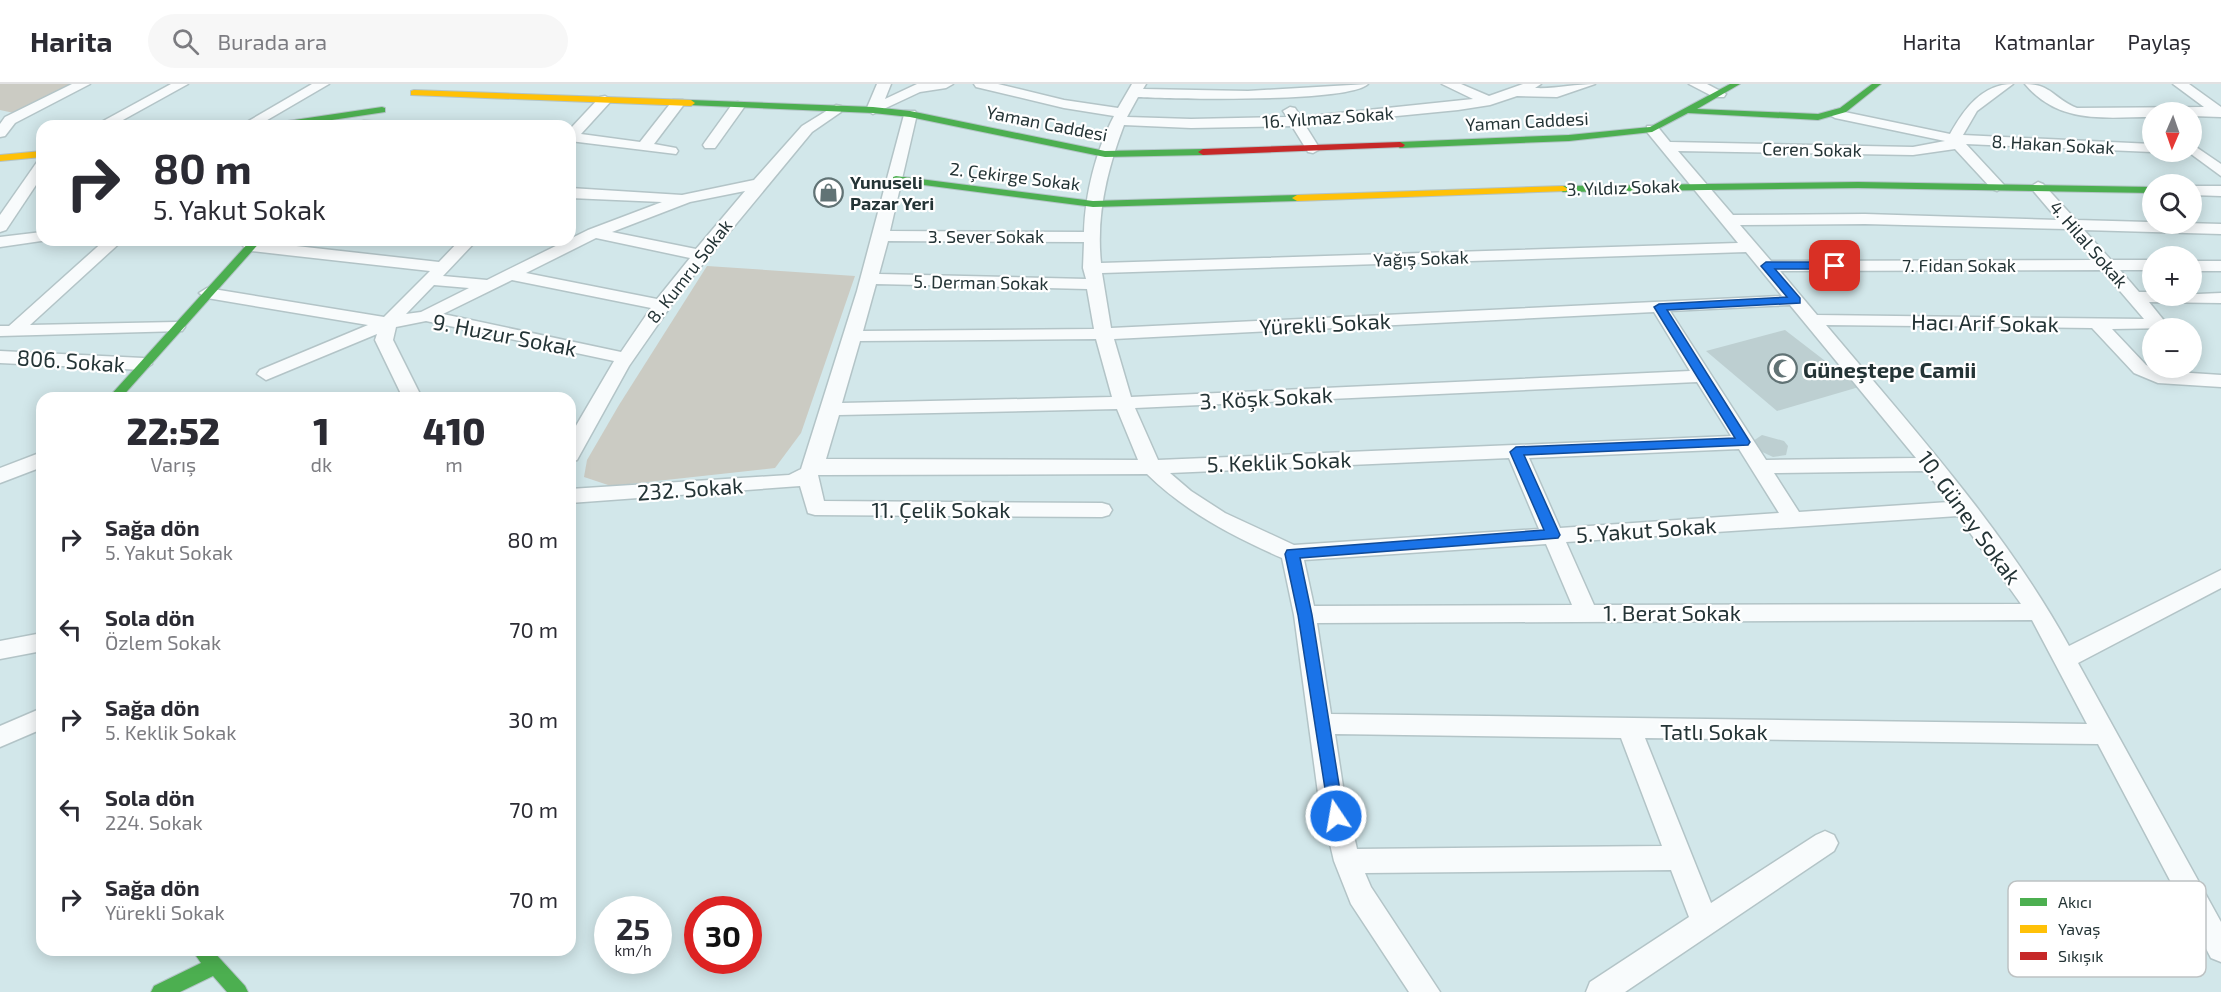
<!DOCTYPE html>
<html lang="tr">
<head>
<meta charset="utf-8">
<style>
	:root { --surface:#fff; --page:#f7f7f7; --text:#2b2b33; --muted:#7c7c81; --line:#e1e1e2 }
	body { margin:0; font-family:"Exo 2",sans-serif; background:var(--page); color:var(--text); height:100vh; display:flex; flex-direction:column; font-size:22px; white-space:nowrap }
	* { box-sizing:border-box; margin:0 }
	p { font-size:20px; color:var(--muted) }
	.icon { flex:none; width:33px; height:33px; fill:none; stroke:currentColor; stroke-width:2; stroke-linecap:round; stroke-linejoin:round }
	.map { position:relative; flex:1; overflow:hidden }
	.side { position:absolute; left:36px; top:308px; width:540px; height:564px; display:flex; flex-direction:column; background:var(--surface); border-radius:18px; box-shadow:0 3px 15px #0003 }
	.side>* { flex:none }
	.top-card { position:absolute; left:36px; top:36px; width:540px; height:126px; border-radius:18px; box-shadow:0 3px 15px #0003; background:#fff; color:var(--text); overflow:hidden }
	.needle { width:39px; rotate:182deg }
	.tools { position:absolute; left:2142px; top:18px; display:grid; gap:12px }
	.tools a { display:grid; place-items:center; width:60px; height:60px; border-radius:50%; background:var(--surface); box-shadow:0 3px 15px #0003; font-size:30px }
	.speed { position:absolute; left:594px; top:812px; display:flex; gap:12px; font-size:30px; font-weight:700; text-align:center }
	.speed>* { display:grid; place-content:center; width:78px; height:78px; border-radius:50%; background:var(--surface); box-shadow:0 3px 15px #0003; line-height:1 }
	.speed small { font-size:15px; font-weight:400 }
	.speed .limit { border:9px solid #d22; background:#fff; color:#111 }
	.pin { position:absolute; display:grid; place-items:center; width:51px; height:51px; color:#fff; margin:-26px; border-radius:12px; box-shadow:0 3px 9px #0006 }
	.me { position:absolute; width:66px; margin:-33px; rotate:348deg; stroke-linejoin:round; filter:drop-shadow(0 0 4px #0008) }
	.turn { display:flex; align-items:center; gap:21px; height:126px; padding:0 18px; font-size:27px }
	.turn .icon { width:78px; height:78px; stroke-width:2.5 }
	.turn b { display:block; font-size:42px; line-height:51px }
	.eta { display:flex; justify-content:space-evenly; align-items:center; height:102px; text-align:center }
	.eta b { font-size:36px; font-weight:800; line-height:42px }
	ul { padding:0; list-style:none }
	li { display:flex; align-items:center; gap:18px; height:90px; padding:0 18px }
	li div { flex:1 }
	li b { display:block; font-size:22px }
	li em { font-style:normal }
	header { display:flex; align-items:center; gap:36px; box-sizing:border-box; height:84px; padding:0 30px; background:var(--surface); border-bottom:2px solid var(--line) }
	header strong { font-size:28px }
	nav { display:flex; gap:33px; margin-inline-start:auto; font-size:21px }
	.search { width:420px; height:54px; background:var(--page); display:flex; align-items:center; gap:15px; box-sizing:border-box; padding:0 21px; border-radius:33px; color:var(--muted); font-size:22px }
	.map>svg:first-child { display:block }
	.green { fill:#cbcbc3 }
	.building { fill:#bdcfd1 }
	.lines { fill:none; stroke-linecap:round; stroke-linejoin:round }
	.street-casing { stroke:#b3c4c7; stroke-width:3 }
	.fast-casing { stroke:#b3c4c7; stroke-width:2 }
	.slow-casing { stroke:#b3c4c7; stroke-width:2 }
	.jam-casing { stroke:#b3c4c7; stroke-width:2 }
	.street { fill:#f8fbfc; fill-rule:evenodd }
	.fast { fill:#4caf50; fill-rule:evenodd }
	.slow { fill:#ffc107; fill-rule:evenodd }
	.jam { fill:#c62828; fill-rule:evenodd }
	.route { fill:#1a73e8; stroke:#114b97; stroke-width:1.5 }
	.labels { text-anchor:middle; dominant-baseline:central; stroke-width:4.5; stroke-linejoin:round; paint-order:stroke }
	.far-street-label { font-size:18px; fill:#243436; stroke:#fff }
	.far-poi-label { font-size:18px; font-weight:bold; fill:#243436; stroke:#fff; text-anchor:start }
	.street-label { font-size:22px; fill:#243436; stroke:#fff }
	.poi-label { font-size:22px; font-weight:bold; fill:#243436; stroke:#fff; text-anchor:start }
	.key { fill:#fff; stroke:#bdc2c3; stroke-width:1.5 }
	.key-label { font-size:16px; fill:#243436 }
</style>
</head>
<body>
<header>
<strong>Harita</strong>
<div class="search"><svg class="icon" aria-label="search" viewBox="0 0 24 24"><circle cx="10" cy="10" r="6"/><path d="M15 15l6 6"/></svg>Burada ara</div>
<nav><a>Harita</a><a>Katmanlar</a><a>Paylaş</a></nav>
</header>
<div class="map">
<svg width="2221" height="908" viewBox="0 0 2221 908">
	<rect width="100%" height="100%" fill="#d2e7ea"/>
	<g class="green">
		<path d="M0 0H73L14 29 0 26Z"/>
		<path d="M707 182 855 192 801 349 775 384 611 402 584 393 587 376 619 321Z"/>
	</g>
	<g class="building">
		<path d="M1785 246 1859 303 1777 327 1706 267Z"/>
		<path d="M1762 351 1784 357 1788 362 1786 371 1773 373 1758 366 1753 357Z"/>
	</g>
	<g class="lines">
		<defs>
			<g id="street">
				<path d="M72 0H90L15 39 5 52 0 53V40L5 33Z"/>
				<path d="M171 0H188L112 42H94Z"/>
				<path d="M312 0H329L257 42H240Z"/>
				<path d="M877 0H891L885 15 917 0H953L946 4 920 8 873 30 866 26Z"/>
				<path d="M974 0H998L1064 16 1118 24 1132 0H1146L1143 5 1248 7 1368 0C1349 19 1172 15 1138 13L1127 33 1191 35 1287 33 1283 27 1290 23 1295 24 1301 33 1473 15 1442 0H1461L1489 12 1523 0H1541L1535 4C1556 5 1574 0 1595 0L1557 13 1517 12 1490 21 1458 26 1305 41 1320 65 1313 69 1308 68 1292 42 1191 44 1124 41C1107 86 1096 131 1101 179L1738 159 1647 48V42H1657L1670 58 1913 63 1945 57 1835 34 1828 30 1835 26 1950 50C1964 25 1982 0 2013 0L1977 27 1963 51 2152 60V68H2155H2152L1966 60 2005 102 1997 107 1992 105 1955 65 1913 71 1678 67 1733 131 1865 130 2058 136 2030 103 2038 98 2043 100 2076 136 2221 140V150L2084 146 2111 176H2152V186H2120L2139 208H2152V212L2221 209V219L2149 218 2170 244 2112 245 2146 281 2161 287 2221 291V303L2158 299 2134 289 2092 244 1826 241C1911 342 2006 447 2069 562L2221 486V504L2078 579 2221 838V878L2211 874 2098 660 1645 654 1711 819 1816 751 1825 747 1834 751 1838 759 1834 767 1625 908H1586L1590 898 1689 833 1671 786 1365 789 1371 803 1440 908H1409L1351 820 1334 777 1318 709 1294 531 1282 474C1232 452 1186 428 1147 390L818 391 824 417 1102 419 1109 421 1112 426 1109 431 1102 433 815 431 808 429 800 402 570 419V405L789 391 801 385 857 207 905 27H915L917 30 890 147 1084 148C1085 110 1096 66 1114 32L1064 24 976 3ZM1865 140 2067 145 2094 176 1771 177 1740 141ZM888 157 1084 158 1083 184 1086 195 879 190ZM1746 168 1782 212 1111 244 1102 189ZM2102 186 2144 235 1817 231 1780 187ZM876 200 1087 205 1094 245 863 247ZM1790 221 1916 374 1766 376 1670 227ZM1654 228 1690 287 1131 313 1114 255ZM1096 255 1112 313 842 319 860 257ZM1697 298 1731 352 1158 376 1135 324ZM1117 325 1138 376 826 375 839 331ZM1739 365 1779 429 1560 444 1529 374ZM1509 374 1539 445 1294 461 1225 429 1191 407 1170 389ZM1926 387 1949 418 1799 428 1774 389ZM1958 432 2021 520 1594 521 1566 458ZM1546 460 1572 521 1314 522 1304 476ZM2032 536 2087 640 1331 630 1317 539ZM1335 650 1621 654 1662 762 1357 765 1344 709Z"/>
				<path d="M1689 0H1707L1726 10 1724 13H1714Z"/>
				<path d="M2025 0C2052 0 2054 15 2077 24L2204 23 2173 0H2189L2221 23V33L2192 32V28H2152V33C2105 33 2059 41 2025 0Z"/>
				<path d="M605 12 612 16 581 50 640 58 673 16H683L685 19 654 60 676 64 678 67 676 70 570 57V45L600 13Z"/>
				<path d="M738 18 745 22 715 64H705L703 61 705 58 733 19Z"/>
				<path d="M836 21 841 22V28L812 48 684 203 629 282 577 376 570 378V352L614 277 426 237 396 243 393 256 422 314H403L375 256 377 250 266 296 257 290 260 286 368 241 207 214 199 209 207 204 384 233 430 187 251 167 243 162 251 157 439 178 460 156H477L443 192 487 196 588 146 662 118 570 114V104L682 111 754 96 802 42ZM745 107 696 165 612 148 690 118ZM596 154 690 174 657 215 526 189ZM512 196 651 224 621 268 443 230ZM434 201 469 204 421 228 406 230Z"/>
				<path d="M364 37 382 38 389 42H358L359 38Z"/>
				<path d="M2196 63 2221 80V92L2191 70 2192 64Z"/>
				<path d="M42 77V92L6 146 0 148V131L37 78Z"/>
				<path d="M2192 102H2221V112L2192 111Z"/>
				<path d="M42 148V156H48L0 163V153Z"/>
				<path d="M105 156H123L30 241 176 238 182 239 185 243 182 247 0 252V242H9Z"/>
				<rect x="2192" y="177" width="29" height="10"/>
				<path d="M0 267 143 274 152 280 143 286 0 279Z"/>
				<path d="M42 368V383L0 399V384Z"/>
				<path d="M42 549V567L0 575V557Z"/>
				<path d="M42 624V645L0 663V642Z"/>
			</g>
			<g id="fast">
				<path d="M1730 0H1740L1697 25 1818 30 1840 24 1872 0H1881L1846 28 1818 36 1688 29 1652 48 1569 57 1400 64 1395 61 1400 58 1569 51 1650 43Z"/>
				<path d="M691 16 873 23 910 27 1105 67 1203 65 1208 68 1203 71 1105 73 910 33 873 29 688 21 687 19Z"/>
				<path d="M382 23 385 24V28L292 42H269L274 39Z"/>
				<path d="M896 92 1093 117 1297 111 1302 114 1297 117 1093 123 893 97V93Z"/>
				<path d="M1858 98 2152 103V109L1858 104 1563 108 1558 105 1563 102Z"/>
				<path d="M251 156H262L121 314H108Z"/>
				<path d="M192 866H212L245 902 248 908H227L213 892 180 908H151L154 902 201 879Z"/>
			</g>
			<g id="slow">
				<path d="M414 6 691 16 695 19 691 22 411 11V7Z"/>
				<path d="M42 67V73L0 77V71Z"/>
				<path d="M1563 102 1568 105 1566 107 1297 117 1292 114 1297 111Z"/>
			</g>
			<path id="jam" d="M1400 58 1405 61 1403 63 1203 71 1198 68 1203 65Z"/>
		</defs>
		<use href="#street" class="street-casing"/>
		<use href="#fast" class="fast-casing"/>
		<use href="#slow" class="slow-casing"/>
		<use href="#jam" class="jam-casing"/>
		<use href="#street" class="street"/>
		<use href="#fast" class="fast"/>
		<use href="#slow" class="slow"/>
		<use href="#jam" class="jam"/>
	</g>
	<path class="route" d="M1766 178H1835L1840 182 1835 185H1775L1800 214V219L1667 226 1750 358 1748 361 1524 371 1560 451 1558 454 1300 474 1312 531 1344 732 1342 737 1336 739 1330 737 1298 531 1285 470 1287 466 1544 446 1510 368 1516 363 1735 354 1654 223 1659 220 1787 213 1761 182Z"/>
	<defs>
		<symbol id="shop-ring" viewBox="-11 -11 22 22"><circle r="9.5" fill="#fff" stroke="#617375" stroke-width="1.5"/><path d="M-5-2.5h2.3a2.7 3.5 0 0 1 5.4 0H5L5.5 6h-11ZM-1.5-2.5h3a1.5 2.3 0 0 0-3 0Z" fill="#617375"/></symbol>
		<symbol id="mosque-ring" viewBox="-11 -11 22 22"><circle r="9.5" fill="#fff" stroke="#617375" stroke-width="1.5"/><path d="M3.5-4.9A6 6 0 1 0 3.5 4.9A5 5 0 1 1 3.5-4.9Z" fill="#617375"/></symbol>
	</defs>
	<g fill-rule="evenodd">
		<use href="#shop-ring" x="812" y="92" width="33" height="33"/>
		<use href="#mosque-ring" x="1766" y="268" width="33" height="33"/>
	</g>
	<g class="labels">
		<g class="far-street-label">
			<text transform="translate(1328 33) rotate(-4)">16. Yılmaz Sokak</text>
			<text transform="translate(1527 37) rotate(-3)">Yaman Caddesi</text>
			<text transform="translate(1047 39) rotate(11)">Yaman Caddesi</text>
			<text transform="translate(2053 60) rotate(3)">8. Hakan Sokak</text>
			<text transform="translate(1812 65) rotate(1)">Ceren Sokak</text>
			<text transform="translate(1015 92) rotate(7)">2. Çekirge Sokak</text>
			<text transform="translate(1623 103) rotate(-2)">3. Yıldız Sokak</text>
			<text x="986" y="152">3. Sever Sokak</text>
			<text transform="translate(2089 160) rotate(49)">4. Hilal Sokak</text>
			<text transform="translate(1421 174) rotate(-2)">Yağış Sokak</text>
			<text x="1959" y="181">7. Fidan Sokak</text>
			<text transform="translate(689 187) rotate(-52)">8. Kumru Sokak</text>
			<text transform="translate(981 198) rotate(1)">5. Derman Sokak</text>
		</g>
		<g class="far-poi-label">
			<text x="850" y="98">Yunuseli<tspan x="850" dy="21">Pazar Yeri</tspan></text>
		</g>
		<g class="street-label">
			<text transform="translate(1985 238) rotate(1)">Hacı Arif Sokak</text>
			<text transform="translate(1325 239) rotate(-3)">Yürekli Sokak</text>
			<text transform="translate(505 250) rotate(11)">9. Huzur Sokak</text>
			<text transform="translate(71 276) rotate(4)">806. Sokak</text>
			<text transform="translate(1266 313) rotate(-3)">3. Köşk Sokak</text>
			<text transform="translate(1279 377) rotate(-2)">5. Keklik Sokak</text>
			<text transform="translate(690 404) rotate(-4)">232. Sokak</text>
			<text x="941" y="425">11. Çelik Sokak</text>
			<text transform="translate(1970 433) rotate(54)">10. Güney Sokak</text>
			<text transform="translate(1646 445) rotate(-4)">5. Yakut Sokak</text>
			<text x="1672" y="528">1. Berat Sokak</text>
			<text x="1714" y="647">Tatlı Sokak</text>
		</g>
		<g class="poi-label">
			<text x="1803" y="285">Güneştepe Camii</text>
		</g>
	</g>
	<rect x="2008" y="797" width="198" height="96" rx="9" class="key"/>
	<rect x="2020" y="814" width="27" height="8" fill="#4caf50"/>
	<rect x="2020" y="841" width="27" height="8" fill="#ffc107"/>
	<rect x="2020" y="868" width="27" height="8" fill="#c62828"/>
	<g class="key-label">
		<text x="2058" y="824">Akıcı</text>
		<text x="2058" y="851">Yavaş</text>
		<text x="2058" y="878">Sıkışık</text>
	</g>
</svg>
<div class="tools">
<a><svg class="needle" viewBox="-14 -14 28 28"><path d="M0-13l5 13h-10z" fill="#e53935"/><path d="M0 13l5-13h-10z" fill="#7c7c81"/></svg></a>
<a><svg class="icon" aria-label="search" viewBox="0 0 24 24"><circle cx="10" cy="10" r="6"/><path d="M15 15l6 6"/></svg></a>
<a>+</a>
<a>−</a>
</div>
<div class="speed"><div>25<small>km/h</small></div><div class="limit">30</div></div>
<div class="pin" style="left:1835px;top:182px;background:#d93025"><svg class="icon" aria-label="arrive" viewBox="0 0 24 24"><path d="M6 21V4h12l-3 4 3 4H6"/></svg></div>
<svg class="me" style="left:1336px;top:732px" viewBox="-20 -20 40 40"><circle r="17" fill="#1a73e8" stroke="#fff" stroke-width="3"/><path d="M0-11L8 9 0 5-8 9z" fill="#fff"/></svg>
<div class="top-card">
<div class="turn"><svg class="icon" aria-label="right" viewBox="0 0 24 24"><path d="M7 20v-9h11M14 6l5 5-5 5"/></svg><div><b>80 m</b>5. Yakut Sokak</div></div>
</div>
<section class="side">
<div class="eta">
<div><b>22:52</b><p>Varış</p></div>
<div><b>1</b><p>dk</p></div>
<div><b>410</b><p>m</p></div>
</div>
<ul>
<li><svg class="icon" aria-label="right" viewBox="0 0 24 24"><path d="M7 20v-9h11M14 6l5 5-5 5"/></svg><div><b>Sağa dön</b><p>5. Yakut Sokak</p></div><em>80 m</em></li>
<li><svg class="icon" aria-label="left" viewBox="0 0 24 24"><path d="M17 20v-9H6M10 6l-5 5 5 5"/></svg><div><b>Sola dön</b><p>Özlem Sokak</p></div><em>70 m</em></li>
<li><svg class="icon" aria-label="right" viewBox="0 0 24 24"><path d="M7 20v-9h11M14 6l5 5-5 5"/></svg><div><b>Sağa dön</b><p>5. Keklik Sokak</p></div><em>30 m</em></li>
<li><svg class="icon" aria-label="left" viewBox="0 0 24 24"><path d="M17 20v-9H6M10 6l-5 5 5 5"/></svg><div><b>Sola dön</b><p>224. Sokak</p></div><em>70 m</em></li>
<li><svg class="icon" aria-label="right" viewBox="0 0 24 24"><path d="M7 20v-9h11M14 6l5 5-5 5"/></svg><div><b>Sağa dön</b><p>Yürekli Sokak</p></div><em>70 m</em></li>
</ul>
</section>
</div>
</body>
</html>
